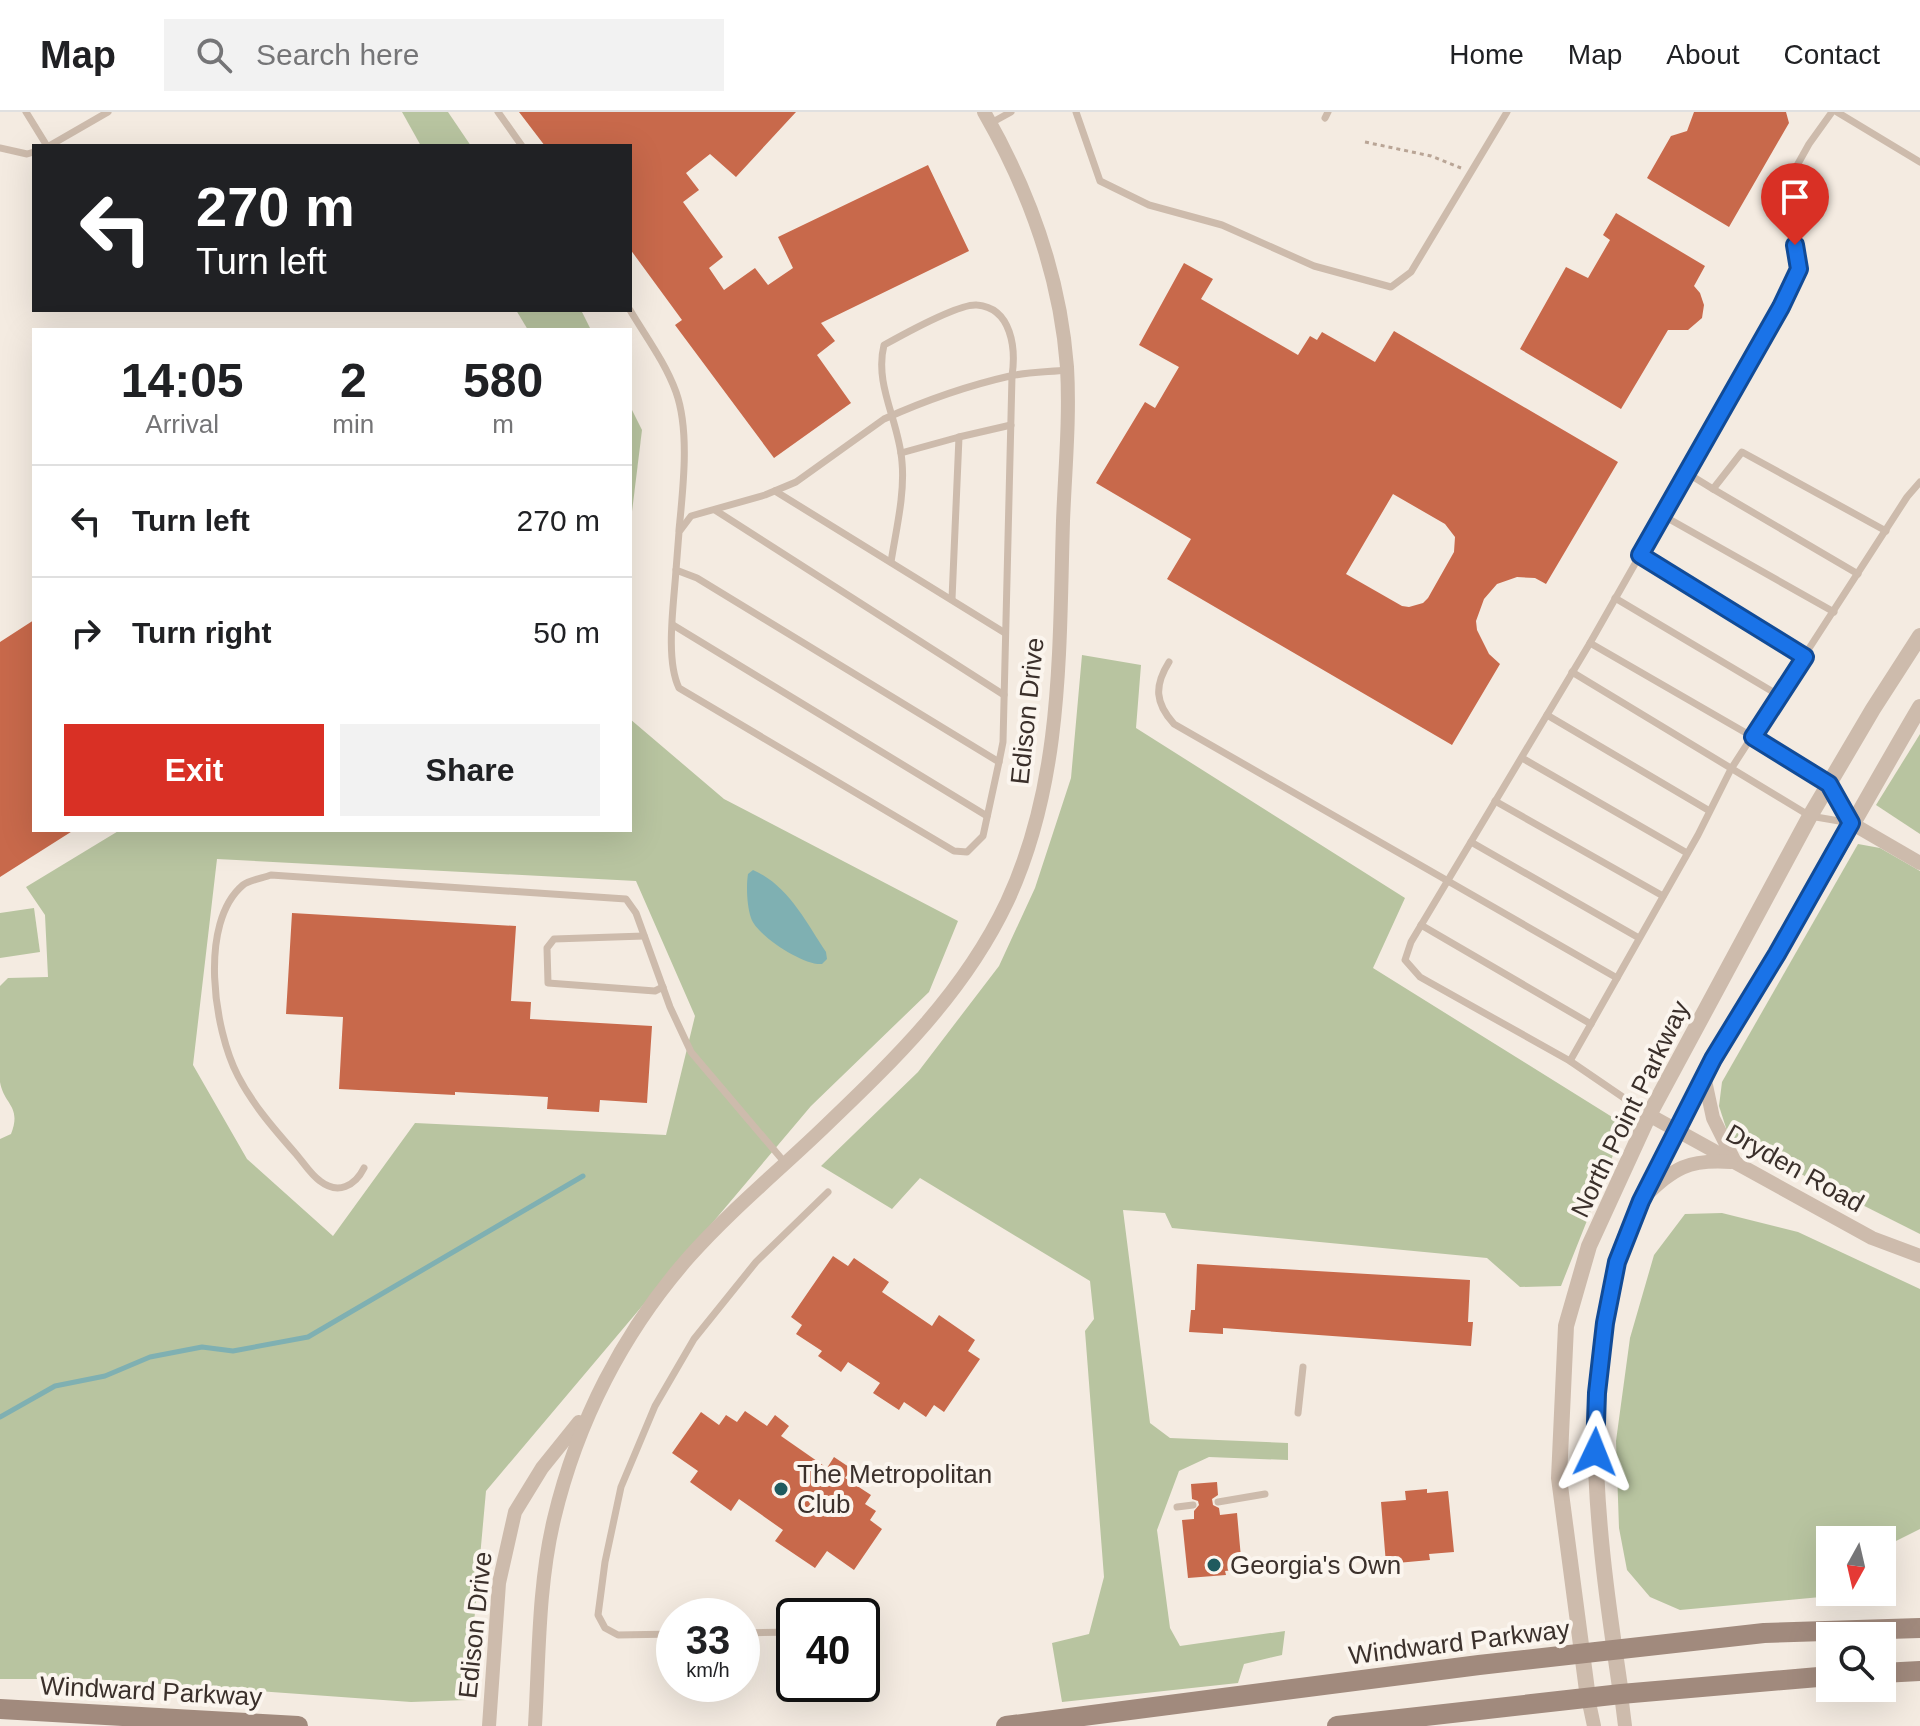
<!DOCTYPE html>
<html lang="en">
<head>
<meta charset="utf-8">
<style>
	:root { --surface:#fff; --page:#f2f2f2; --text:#202124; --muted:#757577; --line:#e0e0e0; --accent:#d93025 }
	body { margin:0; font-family:Arial,sans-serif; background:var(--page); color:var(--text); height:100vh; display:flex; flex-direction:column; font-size:30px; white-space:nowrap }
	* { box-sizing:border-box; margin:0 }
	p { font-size:26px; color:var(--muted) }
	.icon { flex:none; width:44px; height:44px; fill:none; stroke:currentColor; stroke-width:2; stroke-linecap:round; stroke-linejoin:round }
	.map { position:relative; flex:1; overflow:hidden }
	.side { position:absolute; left:32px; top:216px; width:600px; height:504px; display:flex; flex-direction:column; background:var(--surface); border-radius:0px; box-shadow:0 8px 32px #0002 }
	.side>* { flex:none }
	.top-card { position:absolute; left:32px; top:32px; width:600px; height:168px; border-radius:0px; box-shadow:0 8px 32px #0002; background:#202124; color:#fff; overflow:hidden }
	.needle { width:52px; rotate:188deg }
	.controls { position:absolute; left:1816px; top:1414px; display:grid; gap:16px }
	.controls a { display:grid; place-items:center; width:80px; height:80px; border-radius:0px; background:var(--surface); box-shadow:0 8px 32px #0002; font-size:40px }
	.speed { position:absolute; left:656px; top:1486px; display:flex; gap:16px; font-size:40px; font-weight:700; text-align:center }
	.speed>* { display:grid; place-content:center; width:104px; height:104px; border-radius:50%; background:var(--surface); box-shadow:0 8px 32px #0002; line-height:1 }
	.speed small { font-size:20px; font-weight:400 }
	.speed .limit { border:4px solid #111; border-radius:12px; background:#fff; color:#111 }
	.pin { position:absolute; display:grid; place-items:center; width:68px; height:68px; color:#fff; margin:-82px -34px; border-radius:50% 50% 50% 0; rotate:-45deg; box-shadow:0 0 8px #0007 }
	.pin .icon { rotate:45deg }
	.me { position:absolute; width:88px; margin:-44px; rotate:2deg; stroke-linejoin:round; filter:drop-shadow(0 0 6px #0008) }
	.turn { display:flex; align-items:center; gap:28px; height:168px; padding:0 32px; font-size:36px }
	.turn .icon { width:104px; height:104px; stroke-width:2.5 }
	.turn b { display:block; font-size:56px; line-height:68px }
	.eta { display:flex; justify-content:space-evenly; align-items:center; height:136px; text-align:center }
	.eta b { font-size:48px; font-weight:600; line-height:56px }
	.cta { display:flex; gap:16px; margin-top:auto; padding:16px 32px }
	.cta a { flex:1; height:92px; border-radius:0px; background:var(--accent); color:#fff; font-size:32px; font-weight:600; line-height:92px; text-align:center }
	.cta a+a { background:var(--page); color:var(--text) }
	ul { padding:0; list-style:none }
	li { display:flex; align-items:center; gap:24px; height:112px; padding:0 32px; border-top:2px solid var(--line) }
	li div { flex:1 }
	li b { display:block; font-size:30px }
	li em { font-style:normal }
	header { display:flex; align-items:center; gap:48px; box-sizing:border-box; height:112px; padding:0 40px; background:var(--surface); border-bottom:2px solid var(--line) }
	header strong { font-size:38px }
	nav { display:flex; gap:44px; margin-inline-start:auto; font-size:28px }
	.search { width:560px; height:72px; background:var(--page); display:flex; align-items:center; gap:20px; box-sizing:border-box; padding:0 28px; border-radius:0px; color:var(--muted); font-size:30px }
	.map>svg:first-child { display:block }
	.green { fill:#b8c4a0; fill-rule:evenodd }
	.water { fill:#7fb0b2 }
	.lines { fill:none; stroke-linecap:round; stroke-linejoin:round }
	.stream { stroke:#7fb0b2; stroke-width:5 }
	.building { fill:#c8694b; fill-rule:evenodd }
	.path { stroke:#b9a596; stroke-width:3; stroke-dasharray:4 4; stroke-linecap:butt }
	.service { stroke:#cdbbac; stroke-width:7 }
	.minor { stroke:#cdbbac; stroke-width:14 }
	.tertiary { stroke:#cdbbac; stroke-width:16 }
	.secondary { stroke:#a18a7d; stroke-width:20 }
	.route-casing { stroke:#114b97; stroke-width:20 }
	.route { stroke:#1a73e8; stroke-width:14 }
	.poi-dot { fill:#1f5a5e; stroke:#fbf5ee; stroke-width:3 }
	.labels { text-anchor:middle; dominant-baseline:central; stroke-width:8; stroke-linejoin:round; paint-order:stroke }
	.street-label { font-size:26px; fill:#3b302b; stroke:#fbf5ee }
	.poi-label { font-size:26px; fill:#3b302b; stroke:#fbf5ee; text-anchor:start }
</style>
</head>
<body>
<header>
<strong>Map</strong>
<div class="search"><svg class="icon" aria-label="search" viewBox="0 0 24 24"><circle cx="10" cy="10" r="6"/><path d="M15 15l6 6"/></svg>Search here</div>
<nav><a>Home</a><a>Map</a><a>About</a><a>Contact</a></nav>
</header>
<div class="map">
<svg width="1920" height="1614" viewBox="0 0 1920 1614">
	<rect width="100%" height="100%" fill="#f4ebe1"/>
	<g class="green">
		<path d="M402 0H448L471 34H421Z"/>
		<path d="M516 198H581L591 218H528Z"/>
		<path d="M630 294 642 318 630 416Z"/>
		<path d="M1082 543 1141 553 1136 616 1405 786 1373 856 1625 1013 1561 1174 1520 1175 1487 1146 1172 1116 1165 1101 1123 1098 1150 1311 1170 1326 1288 1331V1348L1209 1345 1179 1359 1157 1418 1170 1516 1180 1534 1285 1519 1282 1543 1244 1552 1238 1571 1062 1590 1052 1531 1089 1522 1104 1465 1085 1219 1094 1207 1090 1169 920 1066 892 1097 821 1054 918 960 999 854 1035 776 1071 666Z"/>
		<path d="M630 607 724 687 958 809 929 880 811 994 486 1379 467 1588 411 1590 92 1567H0V1027L11 1022C22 994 4 993 0 970 0 942 0 902 0 874L8 866 48 865 45 803 26 775 120 718H630ZM217 747 636 769 695 904 666 1023 415 1011 333 1124 247 1047 193 953Z"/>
		<path d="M1920 622V722L1876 693Z"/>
		<path d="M1858 732 1880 736 1920 759V1122L1751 1037 1728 1022 1719 994 1722 970Z"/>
		<path d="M34 796 40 840 0 846V801Z"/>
		<path d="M1722 1101 1798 1120 1920 1177V1417L1882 1436V1428H1830V1480H1855L1853 1482 1680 1498 1650 1485 1627 1458 1619 1416 1616 1329 1630 1226 1654 1143 1685 1102Z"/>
	</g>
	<path class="water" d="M753 758C788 773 806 810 826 840L827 847 822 852C804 854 756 823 751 806 747 794 746 774 748 762Z"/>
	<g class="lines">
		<path class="stream" d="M0 1305 55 1274 105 1264 150 1245 202 1235 233 1239 308 1225 583 1064"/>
	</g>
	<g class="building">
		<path d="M519 0H796L736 65 710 42 686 61 699 78 683 90 723 145 709 156 724 178 755 156 768 173 793 156 778 125 928 53 969 139 821 211 835 229 817 243 851 291 774 346 675 213 682 208 630 137V34H545Z"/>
		<path d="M1694 0H1786L1789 11 1729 115 1647 66 1671 24 1687 19Z"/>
		<path d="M1616 101 1705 154 1694 174 1700 181 1704 193 1702 206 1688 218H1668L1621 297 1520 237 1566 155 1588 166 1610 128 1603 123Z"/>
		<path d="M1184 151 1213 167 1201 187 1298 243 1310 224 1317 228 1322 220 1375 250 1394 219 1618 350 1546 472 1535 466 1517 465 1497 472 1484 487 1476 509 1477 518 1489 542 1500 552 1452 633 1167 467 1191 427 1096 371 1145 290 1155 296 1179 255 1139 233ZM1393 382 1445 412 1455 425 1454 440 1428 486 1423 491 1409 495 1402 494 1346 462Z"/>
		<path d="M34 508V718H74L0 765V530Z"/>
		<path d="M292 801 516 814 511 889 531 890 530 907 652 914 647 991 600 988 599 1000 547 997 548 985 455 980V983L339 977 343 905 286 902Z"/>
		<path d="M833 1144 848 1154 854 1146 889 1170 882 1180 932 1214 939 1203 975 1228 968 1239 980 1247 944 1300 934 1293 926 1305 904 1290 899 1298 873 1281 880 1271 848 1250 841 1260 818 1244 822 1239 796 1222 802 1213 791 1205Z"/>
		<path d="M1197 1152 1470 1168 1468 1210H1473L1471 1234 1223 1216V1222L1189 1220 1191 1198H1195Z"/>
		<path d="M745 1299 767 1314 775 1303 789 1314 781 1324 827 1356 834 1345 852 1357 845 1366 871 1383 865 1392 876 1399 870 1408 882 1417 854 1458 827 1439 815 1456 775 1429 783 1418 739 1387 731 1399 690 1370 698 1359 672 1341 701 1300 719 1313 726 1303 737 1310Z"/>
		<path d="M1217 1370 1218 1383 1212 1387 1213 1393 1219 1396 1220 1403 1237 1401 1242 1457 1225 1459 1226 1463 1188 1466 1182 1408 1194 1407V1399L1199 1393 1198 1389 1192 1387 1191 1372Z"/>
		<path d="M1427 1377V1381L1448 1379 1454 1440 1429 1442 1430 1448 1386 1452 1381 1390 1406 1388 1405 1379Z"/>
	</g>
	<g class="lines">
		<path class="path" d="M1365 30 1431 44 1461 56"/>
		<g class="service">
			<path d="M26 0 47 34"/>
			<path d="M498 0 522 34"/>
			<path d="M1076 0 1100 69 1149 93 1222 113 1314 154 1391 175 1411 160 1507 0"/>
			<path d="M1837 0 1920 50"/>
			<path d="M1325 6 1328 0"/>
			<path d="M991 11 1011 0"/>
			<path d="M49 34 108 0"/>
			<path d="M0 36 27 42 34 40"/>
			<path d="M630 198C646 225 665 250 676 280 690 319 683 377 679 418"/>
			<path d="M959 325 1011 313"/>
			<path d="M901 341 959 325 952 487"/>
			<path d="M1687 361 1713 377 1742 340 1886 419"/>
			<path d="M1713 377 1858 462"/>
			<path d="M775 379 1005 521"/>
			<path d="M715 398 1004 583"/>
			<path d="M1662 403 1834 500"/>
			<path d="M1640 443 1805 545"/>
			<path d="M891 450C896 418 905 382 902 350 899 309 874 273 884 233 902 223 959 191 977 193 1012 196 1016 237 1012 264L1003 630 999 650 697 466 676 458 679 420 691 404 765 383 796 370 884 307C924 289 966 274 1010 264 1028 260 1048 260 1067 258"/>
			<path d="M676 458C674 491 665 547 679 576L954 739 967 740 983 724 999 650"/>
			<path d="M1615 486 1780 584"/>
			<path d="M673 513 987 704"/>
			<path d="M1590 531 1753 625 1829 672 1851 711"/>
			<path d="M1169 550C1154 574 1155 591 1174 612L1617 866"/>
			<path d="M1572 560 1810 704 1851 711"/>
			<path d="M1547 603 1708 698"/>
			<path d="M1522 646 1687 741"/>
			<path d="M1495 689 1663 784"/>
			<path d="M1471 730 1639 826"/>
			<path d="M1421 813 1591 912"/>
			<path d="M644 824 554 827 547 836 548 871 655 879 663 875"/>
			<path d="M1570 949 1698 723 1731 657 1907 385 1920 370"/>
			<path d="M1649 1003 1570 949 1420 865 1405 848 1411 830 1590 531 1781 195 1799 157 1790 66 1809 32 1832 0"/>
			<path d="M364 1056C355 1074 338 1083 320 1069 311 1063 303 1050 296 1042 274 1017 253 993 238 964 214 918 198 811 243 773 249 768 263 766 271 763L626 787 636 801 670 895 691 940 786 1052"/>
			<path d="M1298 1301 1303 1255"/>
			<path d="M1218 1390 1265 1382"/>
			<path d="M1177 1395 1193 1393"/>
			<path d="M742 1521 794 1520"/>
			<path d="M674 1522 618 1523 605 1516 598 1503 605 1450 621 1375 655 1294 694 1227 756 1150 828 1080"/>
		</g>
		<g class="minor">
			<path d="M1851 711 1920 751"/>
			<path d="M1704 964 1713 1006 1735 1050"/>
			<path d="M1649 1003 1872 1126 1920 1144"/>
			<path d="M1644 1085C1675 1056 1687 1047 1731 1050"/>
			<path d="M1621 1582 1625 1614"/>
			<path d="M1588 1586 1594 1614"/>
			<path d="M489 1614 499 1471 515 1400 542 1356 579 1310"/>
			<path d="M535 1614C539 1546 538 1474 554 1407 577 1310 623 1220 689 1145 729 1100 776 1061 819 1020 892 950 963 883 1007 790 1063 670 1059 539 1063 409 1065 358 1070 306 1067 255 1060 163 1030 80 984 0"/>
		</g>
		<g class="tertiary">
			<path d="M1621 1582C1600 1439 1578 1293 1617 1151 1626 1116 1644 1083 1659 1051 1694 980 1734 913 1775 846 1825 763 1871 678 1920 595"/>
			<path d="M1588 1586 1559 1366 1566 1214 1589 1134 1649 1003 1810 704 1873 597 1920 524"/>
		</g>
		<g class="secondary">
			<path d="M1882 1561 1920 1559"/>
			<path d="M0 1597 298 1614"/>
			<path d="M1006 1614 1479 1553 1764 1521 1920 1516"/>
			<path d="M1337 1614 1621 1582 1830 1564"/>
		</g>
	</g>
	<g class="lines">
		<defs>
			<path id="route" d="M1595 1340 1597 1281 1605 1211 1617 1150 1641 1089 1713 947 1777 842 1851 711 1829 672 1753 625 1805 545 1640 443 1781 195 1799 157 1795 133"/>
		</defs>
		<use href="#route" class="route-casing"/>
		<use href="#route" class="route"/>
	</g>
	<g class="poi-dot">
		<circle cx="781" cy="1377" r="8"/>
		<circle cx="1214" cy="1453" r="8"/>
	</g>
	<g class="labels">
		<g class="street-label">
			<text transform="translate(1027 599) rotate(-84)">Edison Drive</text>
			<text transform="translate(1630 997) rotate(-64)">North Point Parkway</text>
			<text transform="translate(1795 1056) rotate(29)">Dryden Road</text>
			<text transform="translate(475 1513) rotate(-84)">Edison Drive</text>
			<text transform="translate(1459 1530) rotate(-7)">Windward Parkway</text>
			<text transform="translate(151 1579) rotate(3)">Windward Parkway</text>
		</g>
		<g class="poi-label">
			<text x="797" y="1362">The Metropolitan<tspan x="797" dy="30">Club</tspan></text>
			<text x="1230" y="1453">Georgia's Own</text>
		</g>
	</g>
</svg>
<div class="controls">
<a><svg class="needle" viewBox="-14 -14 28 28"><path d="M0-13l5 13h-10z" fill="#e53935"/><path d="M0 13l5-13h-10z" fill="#757577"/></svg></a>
<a><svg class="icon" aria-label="search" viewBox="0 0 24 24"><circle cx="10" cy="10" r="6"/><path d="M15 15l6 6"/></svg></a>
</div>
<div class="speed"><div>33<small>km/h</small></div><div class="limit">40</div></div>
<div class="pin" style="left:1795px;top:133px;background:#d93025"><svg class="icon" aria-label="arrive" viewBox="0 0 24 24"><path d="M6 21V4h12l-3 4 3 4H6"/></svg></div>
<svg class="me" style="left:1595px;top:1340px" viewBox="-20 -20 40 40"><path d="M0-17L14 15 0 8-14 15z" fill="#1a73e8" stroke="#fff" stroke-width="4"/></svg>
<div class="top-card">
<div class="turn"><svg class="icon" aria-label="left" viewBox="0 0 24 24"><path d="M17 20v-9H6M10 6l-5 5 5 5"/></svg><div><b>270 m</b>Turn left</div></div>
</div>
<section class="side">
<div class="eta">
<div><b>14:05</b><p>Arrival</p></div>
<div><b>2</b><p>min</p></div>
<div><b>580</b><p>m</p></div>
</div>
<ul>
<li><svg class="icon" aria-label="left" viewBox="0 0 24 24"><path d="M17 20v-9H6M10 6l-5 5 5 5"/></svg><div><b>Turn left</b></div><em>270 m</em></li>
<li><svg class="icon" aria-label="right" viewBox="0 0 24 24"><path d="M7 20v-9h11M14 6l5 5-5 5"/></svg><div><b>Turn right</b></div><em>50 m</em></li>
</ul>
<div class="cta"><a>Exit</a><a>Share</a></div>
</section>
</div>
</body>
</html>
